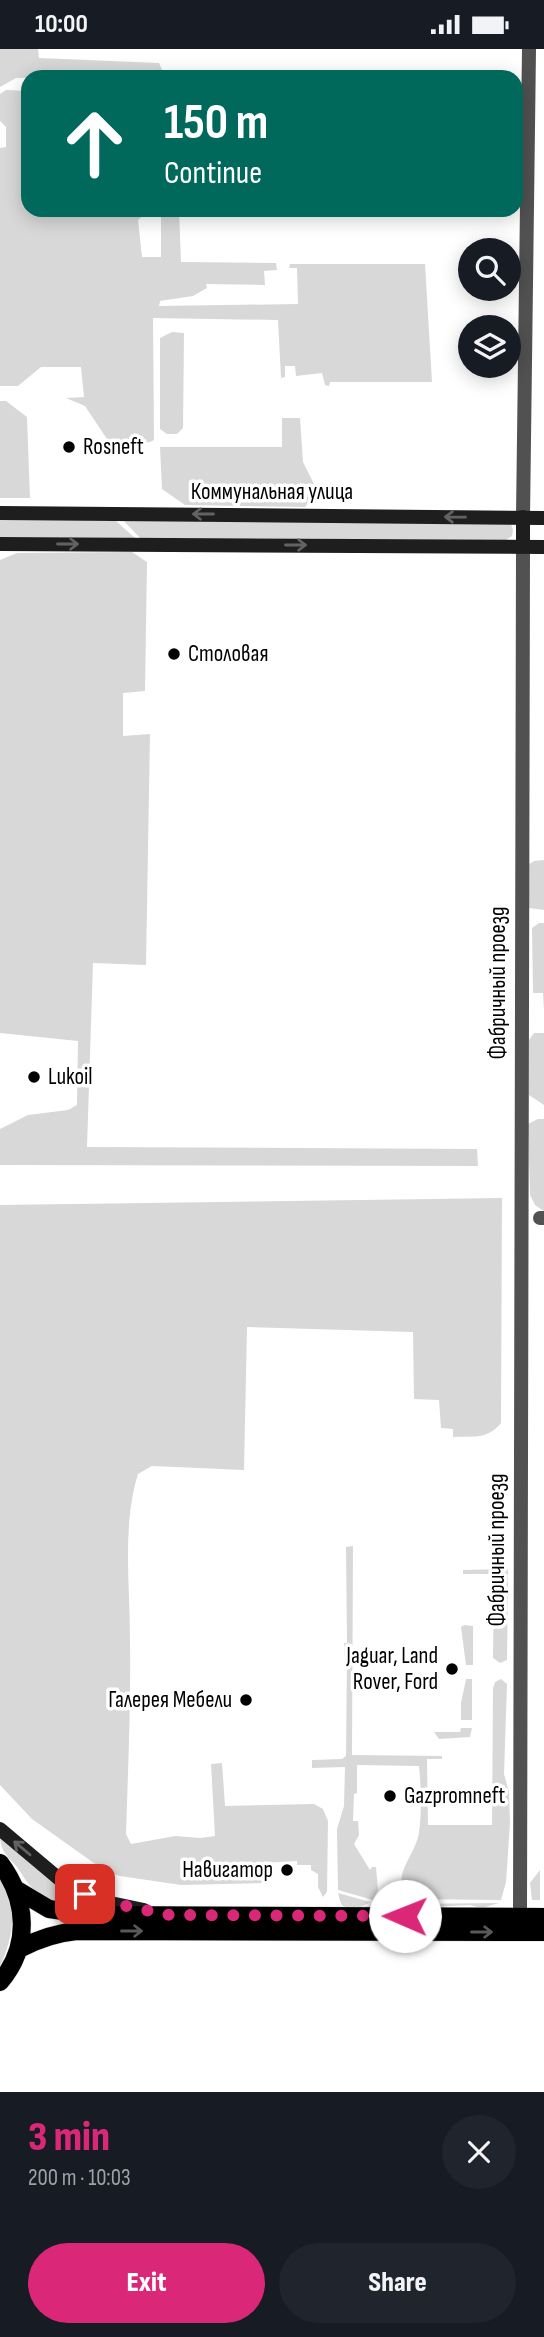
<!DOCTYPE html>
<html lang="en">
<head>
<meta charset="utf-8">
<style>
	:root { --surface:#171b24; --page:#20242c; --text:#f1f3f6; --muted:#9ea1a6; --accent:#db2777 }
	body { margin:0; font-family:"Sofia Sans Condensed",sans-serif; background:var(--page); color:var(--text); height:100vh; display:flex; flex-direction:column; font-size:26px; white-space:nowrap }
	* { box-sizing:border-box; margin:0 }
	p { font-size:23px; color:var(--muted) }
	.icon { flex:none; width:38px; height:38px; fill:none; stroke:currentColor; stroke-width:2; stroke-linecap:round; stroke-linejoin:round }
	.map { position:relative; height:2043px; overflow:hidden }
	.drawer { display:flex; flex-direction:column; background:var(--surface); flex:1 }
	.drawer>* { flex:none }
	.guide { position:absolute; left:21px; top:21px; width:502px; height:147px; border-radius:21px; box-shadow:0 4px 18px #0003; background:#00695c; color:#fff; overflow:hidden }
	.fabs { position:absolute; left:458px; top:189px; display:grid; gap:14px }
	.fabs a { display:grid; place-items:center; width:63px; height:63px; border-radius:50%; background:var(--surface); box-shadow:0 4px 18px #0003; font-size:35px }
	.pin { position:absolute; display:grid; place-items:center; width:60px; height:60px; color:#fff; margin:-30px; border-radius:14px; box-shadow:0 4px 10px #0006 }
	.me { position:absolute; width:77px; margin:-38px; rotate:271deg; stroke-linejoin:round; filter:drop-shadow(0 0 5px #0008) }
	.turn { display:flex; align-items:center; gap:24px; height:147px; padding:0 28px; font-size:32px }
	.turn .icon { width:91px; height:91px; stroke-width:2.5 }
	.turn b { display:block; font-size:49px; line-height:60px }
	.round { display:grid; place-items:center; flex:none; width:74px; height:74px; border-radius:37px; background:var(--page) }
	.headline { display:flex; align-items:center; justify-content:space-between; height:119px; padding:0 28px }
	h1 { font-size:42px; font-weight:800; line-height:52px; color:var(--accent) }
	.primary-button { display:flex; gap:14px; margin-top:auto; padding:14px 28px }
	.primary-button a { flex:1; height:80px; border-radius:42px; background:var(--accent); color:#fff; font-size:28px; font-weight:800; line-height:80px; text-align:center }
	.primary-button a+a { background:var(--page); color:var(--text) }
	.status { display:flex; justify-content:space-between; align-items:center; height:49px; padding:0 35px; background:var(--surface); direction:ltr }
	.status svg { height:19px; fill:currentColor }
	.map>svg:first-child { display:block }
	.green { fill:#d8d8d8 }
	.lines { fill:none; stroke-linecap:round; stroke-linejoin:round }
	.primary-casing { stroke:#dbdbdb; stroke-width:19 }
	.tertiary { stroke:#515151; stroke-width:14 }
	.secondary { stroke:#1e1e1e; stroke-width:14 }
	.primary { stroke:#000; stroke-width:18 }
	.oneway { stroke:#626262 }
	.oneway2 { stroke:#595959 }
	.route { stroke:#db2777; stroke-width:12; stroke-dasharray:0 21.6 }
	.poi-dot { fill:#000; stroke:#fff; stroke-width:2.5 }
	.labels { text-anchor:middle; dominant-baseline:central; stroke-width:7; stroke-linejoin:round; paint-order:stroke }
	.poi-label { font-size:23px; fill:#000; stroke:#fff; text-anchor:start }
	.street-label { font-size:23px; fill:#000; stroke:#fff }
</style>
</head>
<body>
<div class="status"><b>10:00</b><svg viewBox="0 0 49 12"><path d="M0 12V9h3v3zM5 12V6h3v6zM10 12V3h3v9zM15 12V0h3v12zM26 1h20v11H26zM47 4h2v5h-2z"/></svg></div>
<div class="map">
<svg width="544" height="2043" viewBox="0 0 544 2043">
	<rect width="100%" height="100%" fill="#fff"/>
	<g class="green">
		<path d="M0 0H38L39 9 159 14 164 25 163 28H113V23L77 22V28L16 29 0 38Z"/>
		<path d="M6 41 28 42V161H149L138 171 142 208H161V161H179L181 213 276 214 277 221 264 222 265 236 206 235 207 239 193 247 160 252 159 257 298 255 297 219H289L290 215H425L432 333H330L329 337 325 336 322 324 296 327 295 317H285V328L281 329 278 271 153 269 154 391 150 393 115 398 109 393 85 357 66 349 84 348 81 318H41L18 337H0V99L6 98V78L0 72V45Z"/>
		<path d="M172 283 184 284 183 379 177 385H167L160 380V289Z"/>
		<path d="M0 352H6L27 368 30 449H0Z"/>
		<path d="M282 369H300L303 413 315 437V445L305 458 185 456 162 440 160 398H282Z"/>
		<path d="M0 469 116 472 135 489 0 488Z"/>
		<path d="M122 470 511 475 513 481 512 487 506 491 140 489Z"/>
		<path d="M132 503 147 513 145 642 123 644V687L150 685 146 916 93 914 87 1098 477 1100 478 1117 0 1116V1080L28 1066 68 1061 77 1056 78 992 0 984V511L17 504Z"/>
		<path d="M544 811V861L529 859 528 816 534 812Z"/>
		<path d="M539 874H544V962L543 944H533L532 879Z"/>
		<path d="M534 984H544V1056L529 1046V991Z"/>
		<path d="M538 1070H544V1162L535 1156 530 1146 528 1075Z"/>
		<path d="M502 1149 501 1374C487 1391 473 1387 453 1388V1380L441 1379 439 1351 414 1350 413 1283 247 1278 244 1421 152 1417 138 1425C122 1476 130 1537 130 1591 131 1655 128 1720 126 1785L131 1795 175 1787 200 1789 215 1787 211 1715 222 1714 225 1757 314 1755 323 1760 328 1772 327 1843 323 1848 318 1838V1825L311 1821V1816H297V1812L262 1814 263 1834 181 1836 120 1827 105 1822 32 1770 0 1736V1156Z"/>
		<path d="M353 1497 352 1706 442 1707V1710H427L428 1776H492L493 1639 495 1633 501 1630 507 1635 504 1725 509 1743 510 1774 506 1833 501 1851 407 1850C390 1825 416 1807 419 1783 422 1765 421 1735 419 1717L357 1716V1744L354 1745 353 1772H358L359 1786 354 1795 370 1821 372 1818H376L378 1841 373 1851 338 1841 337 1780 344 1757 345 1718 312 1719V1711L342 1710 346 1707 347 1607 344 1606V1594H347L346 1498Z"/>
		<path d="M508 1520 507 1611 500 1614 493 1609 494 1525H463V1521Z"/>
		<path d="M464 1576 473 1577V1616H466L461 1578Z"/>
		<path d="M466 1630H472V1671H461V1654Z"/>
		<path d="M461 1679H472L470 1688 439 1690 434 1683H460Z"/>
		<path d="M0 1786 106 1858C80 1857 54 1859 33 1840 27 1834 22 1825 17 1818 7 1807 0 1802 0 1786Z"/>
		<path d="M540 1821V1851H532L530 1834Z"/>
		<path d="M0 1830C19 1855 13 1890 0 1917Z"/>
		<path d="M338 1844 370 1853C364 1858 349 1862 342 1856 340 1854 339 1847 338 1844Z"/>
		<path d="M499 1854 482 1859 470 1856 415 1859 407 1855Z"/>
	</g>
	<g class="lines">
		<defs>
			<g id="primary">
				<path d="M0 1814C27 1850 31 1897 0 1933"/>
				<path d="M17 1841 49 1860 92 1866 544 1868"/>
				<path d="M19 1900C38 1890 55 1884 77 1882L544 1883"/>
			</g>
		</defs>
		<use href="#primary" class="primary-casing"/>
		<g class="tertiary">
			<path d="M523 468 529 0"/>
			<path d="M540 1169H544"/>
			<path d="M520 1868 523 497"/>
		</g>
		<g class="secondary">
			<path d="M0 464 544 469"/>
			<path d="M0 495 544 498"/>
			<path d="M523 497V468"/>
			<path d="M0 1780 70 1839 101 1852 144 1861"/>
		</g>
		<use href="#primary" class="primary"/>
	</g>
	<defs><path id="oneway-shaft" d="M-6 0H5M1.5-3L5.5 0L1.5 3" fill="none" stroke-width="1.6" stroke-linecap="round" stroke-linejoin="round" transform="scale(1.75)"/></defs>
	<g class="oneway">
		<use href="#oneway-shaft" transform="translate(203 465) rotate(-180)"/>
		<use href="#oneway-shaft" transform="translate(455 468) rotate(-179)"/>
		<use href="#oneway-shaft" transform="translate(68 495)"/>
		<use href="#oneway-shaft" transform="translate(296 496)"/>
		<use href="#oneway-shaft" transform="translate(22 1799) rotate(-140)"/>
	</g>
	<g class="oneway2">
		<use href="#oneway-shaft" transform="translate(132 1882)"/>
		<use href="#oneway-shaft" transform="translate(482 1883)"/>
	</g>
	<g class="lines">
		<path class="route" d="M85 1845 101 1852 170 1866 405 1867"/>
	</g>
	<g class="poi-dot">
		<circle cx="69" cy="398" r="7"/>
		<circle cx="174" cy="605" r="7"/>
		<circle cx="34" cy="1028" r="7"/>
		<circle cx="452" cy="1620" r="7"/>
		<circle cx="246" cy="1651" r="7"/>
		<circle cx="390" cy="1747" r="7"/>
		<circle cx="287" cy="1821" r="7"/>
	</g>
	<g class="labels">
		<g class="poi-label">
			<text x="83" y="398">Rosneft</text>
			<text x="188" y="605">Столовая</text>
			<text x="48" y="1028">Lukoil</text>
			<text x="438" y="1607" text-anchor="end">Jaguar, Land<tspan x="438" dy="26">Rover, Ford</tspan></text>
			<text x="232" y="1651" text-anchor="end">Галерея Мебели</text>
			<text x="404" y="1747">Gazpromneft</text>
			<text x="273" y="1821" text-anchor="end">Навигатор</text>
		</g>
		<g class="street-label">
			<text x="272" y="443">Коммунальная улица</text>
			<text transform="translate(498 934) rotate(-90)">Фабричный проезд</text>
			<text transform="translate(497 1501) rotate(-90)">Фабричный проезд</text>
		</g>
	</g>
</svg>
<div class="fabs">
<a><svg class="icon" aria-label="search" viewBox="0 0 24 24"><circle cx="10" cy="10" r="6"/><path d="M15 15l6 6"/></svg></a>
<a><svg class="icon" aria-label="layers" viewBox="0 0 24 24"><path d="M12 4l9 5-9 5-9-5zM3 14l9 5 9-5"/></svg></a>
</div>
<div class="pin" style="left:85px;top:1845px;background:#d93025"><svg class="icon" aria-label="arrive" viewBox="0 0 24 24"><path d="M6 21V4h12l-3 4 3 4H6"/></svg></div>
<svg class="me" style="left:405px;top:1867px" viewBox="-20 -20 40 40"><circle r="19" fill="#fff"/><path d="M0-13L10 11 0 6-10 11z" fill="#db2777"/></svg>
<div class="guide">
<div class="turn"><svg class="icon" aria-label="ahead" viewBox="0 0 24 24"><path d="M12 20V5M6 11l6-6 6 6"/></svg><div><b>150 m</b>Continue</div></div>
</div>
</div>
<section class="drawer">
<div class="headline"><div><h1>3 min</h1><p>200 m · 10:03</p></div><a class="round"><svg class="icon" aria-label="close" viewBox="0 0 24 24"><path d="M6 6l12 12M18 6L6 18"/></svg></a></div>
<div class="primary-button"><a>Exit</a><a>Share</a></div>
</section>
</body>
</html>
